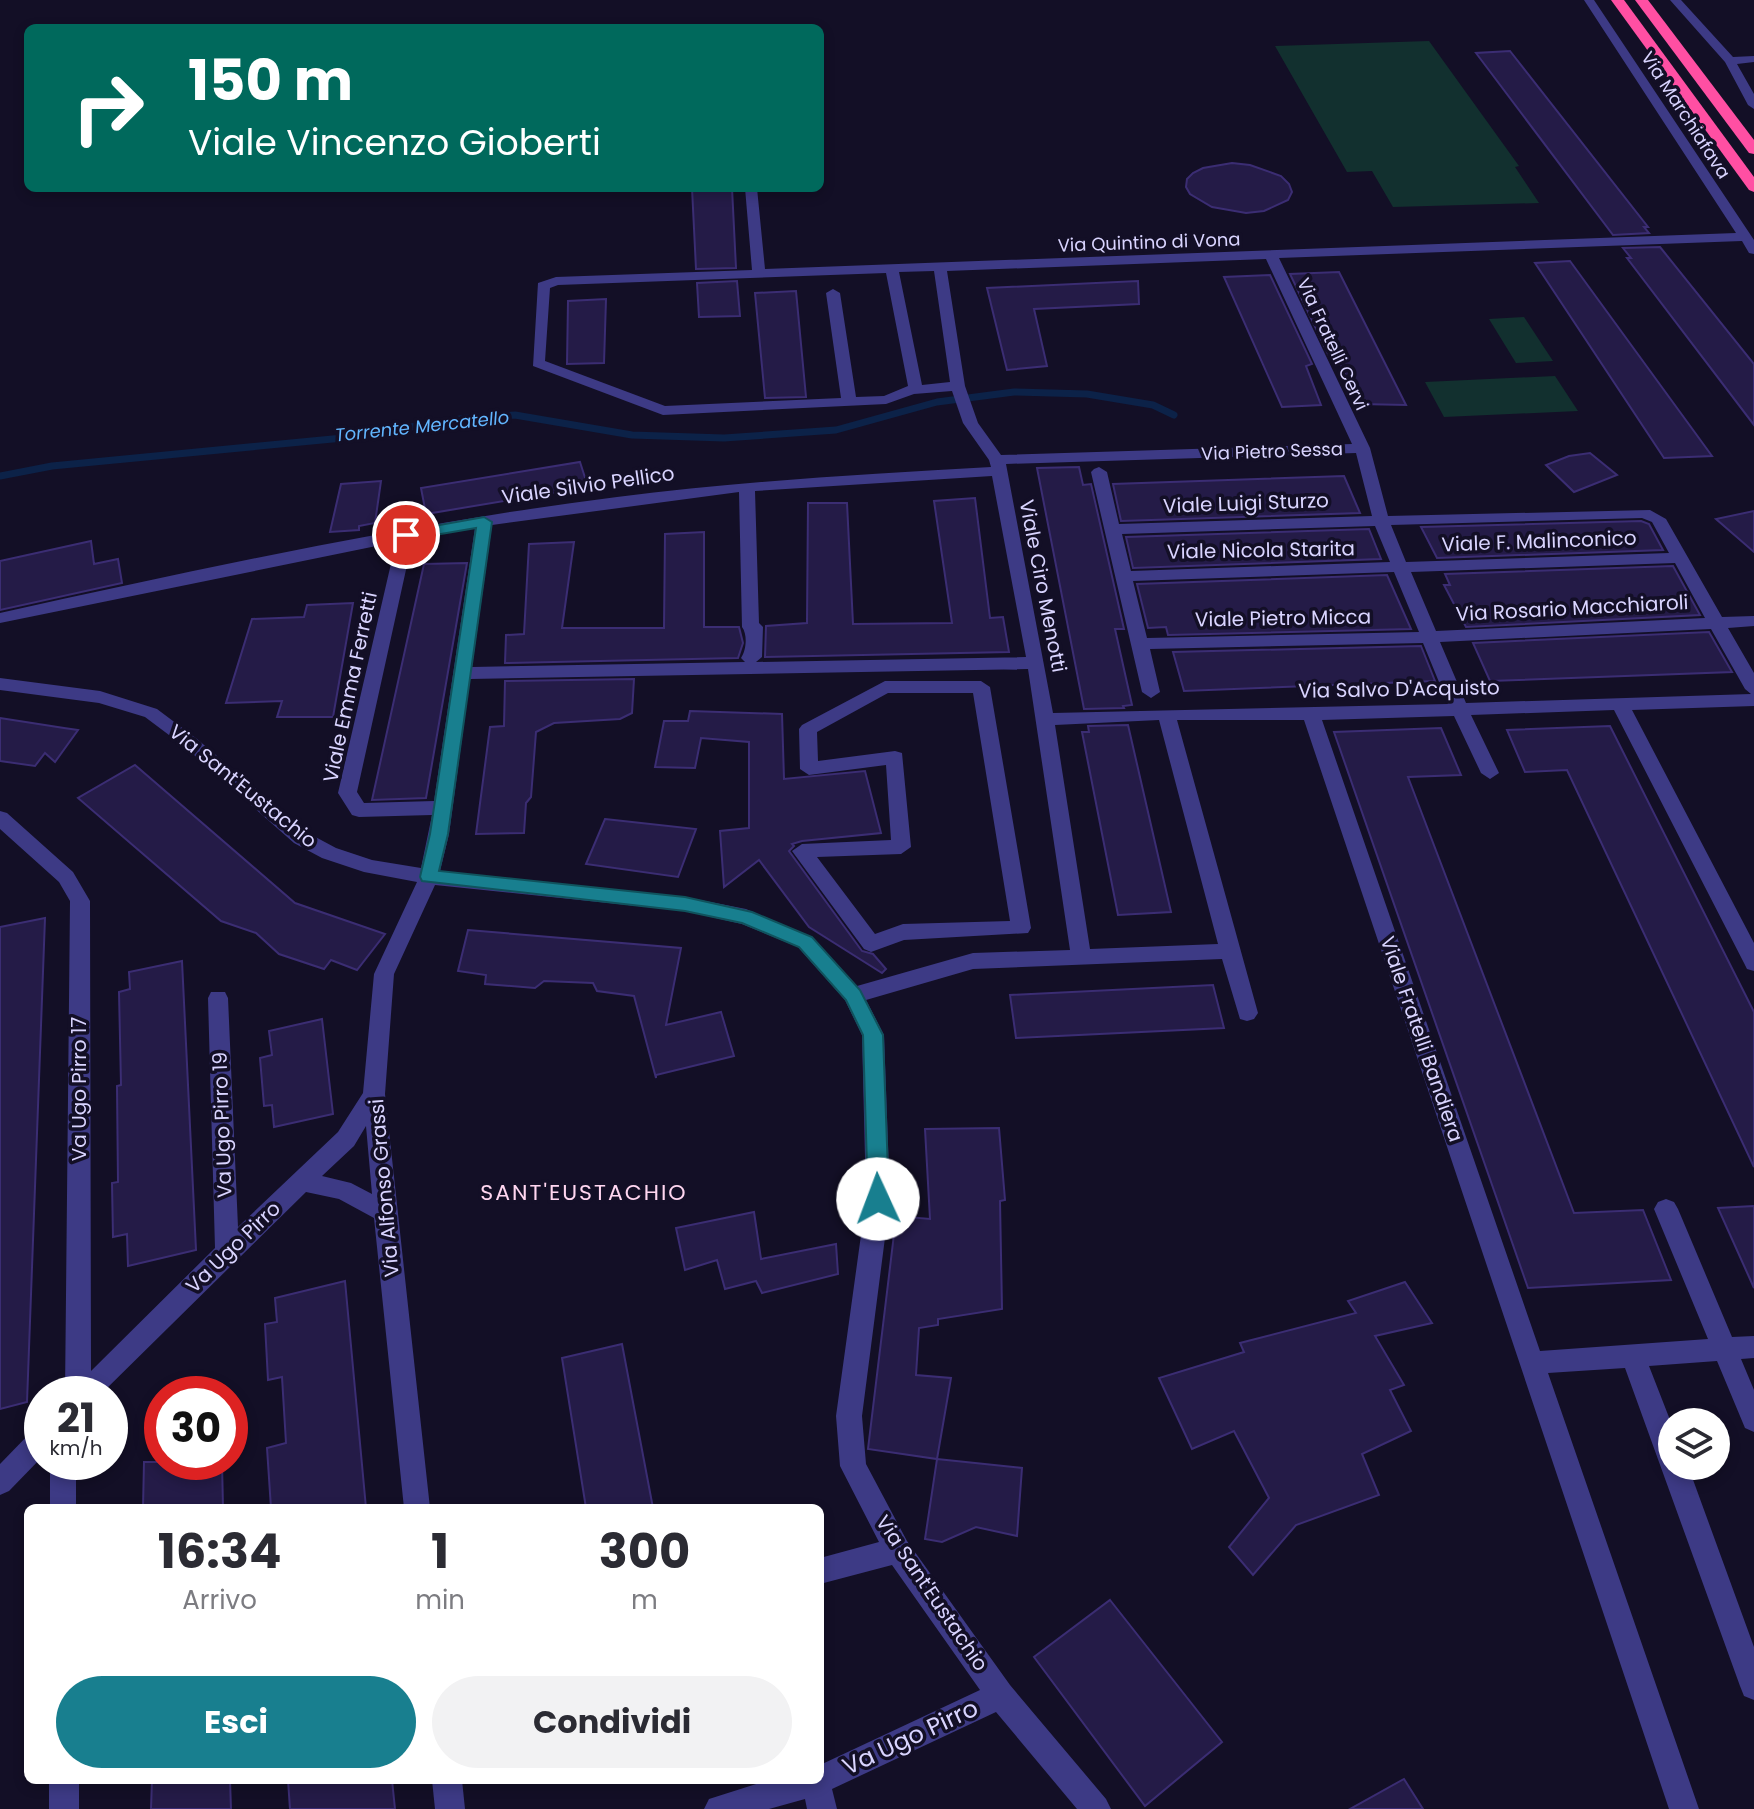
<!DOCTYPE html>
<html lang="it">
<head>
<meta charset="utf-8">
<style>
	:root { --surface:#fff; --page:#f2f2f3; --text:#2b2b33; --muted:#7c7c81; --accent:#187f8f }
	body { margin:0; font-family:Poppins,sans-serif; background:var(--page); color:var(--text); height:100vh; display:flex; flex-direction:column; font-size:30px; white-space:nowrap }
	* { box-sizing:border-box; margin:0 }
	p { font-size:26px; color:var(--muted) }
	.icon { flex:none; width:44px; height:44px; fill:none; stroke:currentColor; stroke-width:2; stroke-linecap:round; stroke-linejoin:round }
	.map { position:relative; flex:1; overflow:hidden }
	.details { position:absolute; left:24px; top:1504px; width:800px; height:280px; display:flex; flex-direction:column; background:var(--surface); border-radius:12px; box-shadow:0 4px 12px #0003 }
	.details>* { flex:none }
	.hud { position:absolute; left:24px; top:24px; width:800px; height:168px; border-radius:12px; box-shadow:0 4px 12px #0003; background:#00695c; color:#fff; overflow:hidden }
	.controls { position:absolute; left:1658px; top:1408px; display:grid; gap:16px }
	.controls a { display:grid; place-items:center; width:72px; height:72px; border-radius:50%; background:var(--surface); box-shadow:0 4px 12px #0003; font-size:40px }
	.speed { position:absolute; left:24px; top:1376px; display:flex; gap:16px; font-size:40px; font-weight:700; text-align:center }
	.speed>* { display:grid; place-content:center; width:104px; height:104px; border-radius:50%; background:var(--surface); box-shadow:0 4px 12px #0003; line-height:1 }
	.speed small { font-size:20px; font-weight:400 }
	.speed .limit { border:12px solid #d22; background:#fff; color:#111 }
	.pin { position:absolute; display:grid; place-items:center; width:68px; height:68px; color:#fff; margin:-34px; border:4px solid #fff; border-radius:50%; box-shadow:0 2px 8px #0007 }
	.me { position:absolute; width:88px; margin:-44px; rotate:358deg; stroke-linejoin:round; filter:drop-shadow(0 0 6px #0008) }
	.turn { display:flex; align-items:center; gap:28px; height:168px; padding:0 32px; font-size:36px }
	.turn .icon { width:104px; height:104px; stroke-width:2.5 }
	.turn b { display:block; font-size:56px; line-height:68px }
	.eta { display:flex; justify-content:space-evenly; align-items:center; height:136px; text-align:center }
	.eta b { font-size:48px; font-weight:700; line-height:56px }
	.button { display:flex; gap:16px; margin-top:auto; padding:16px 32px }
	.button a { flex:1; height:92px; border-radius:48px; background:var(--accent); color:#fff; font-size:32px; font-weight:700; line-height:92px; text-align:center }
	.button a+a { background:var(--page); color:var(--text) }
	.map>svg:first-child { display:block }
	.green { fill:#12302f }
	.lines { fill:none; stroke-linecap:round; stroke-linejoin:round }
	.stream { stroke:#0c2248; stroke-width:7 }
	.building { fill:#241b47; stroke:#3b2d73; stroke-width:2 }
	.street { fill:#3d3a85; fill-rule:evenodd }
	.highway { fill:#ff4fa3; fill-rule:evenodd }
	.route { fill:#187f8f; stroke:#10535d; stroke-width:2 }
	.labels { text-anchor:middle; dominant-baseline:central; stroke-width:7; stroke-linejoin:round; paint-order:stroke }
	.far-street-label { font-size:18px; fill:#d9d4ff; stroke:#130f26 }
	.far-water-label { font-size:18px; font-style:italic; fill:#62b6ff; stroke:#130f26 }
	.street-label { font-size:20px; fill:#d9d4ff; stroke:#130f26 }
	.neighbourhood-label { font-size:22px; letter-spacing:2px; fill:#ffd6f0; stroke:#130f26 }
	.near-street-label { font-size:24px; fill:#d9d4ff; stroke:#130f26 }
</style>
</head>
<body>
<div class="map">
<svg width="1754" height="1809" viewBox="0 0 1754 1809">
	<rect width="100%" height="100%" fill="#130f26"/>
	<g class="green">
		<path d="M1429 41 1519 166 1515 167 1539 203 1393 207 1372 171 1347 172 1275 46Z"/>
		<path d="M1524 317 1553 361 1516 363 1489 319Z"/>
		<path d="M1555 376 1578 411 1444 417 1425 382Z"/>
	</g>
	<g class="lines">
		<path class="stream" d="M0 476 52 466 343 438 466 418 515 415 632 435 724 438 836 430 937 402 1014 392 1087 394 1153 405 1174 415"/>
	</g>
	<g class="building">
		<path d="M1510 51 1648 227H1644L1649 233 1613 235 1476 53Z"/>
		<path d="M1232 163 1250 165 1281 176 1289 184 1292 192 1288 200 1264 211 1246 213 1212 207 1190 194 1186 187 1187 179 1193 173 1203 168Z"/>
		<path d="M692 188H732L736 268 696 269Z"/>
		<path d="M1660 247 1754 364V425L1627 258H1631L1623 248Z"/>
		<path d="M1570 261 1712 456 1664 458 1535 263Z"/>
		<path d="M1339 272 1406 405 1360 404 1335 354 1329 356 1290 274Z"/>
		<path d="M1270 275 1312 364 1306 366 1321 405 1282 407 1224 277Z"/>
		<path d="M737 281 740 316 699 317 697 283Z"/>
		<path d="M1138 281 1139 304 1034 309 1047 366 1007 370 987 288Z"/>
		<path d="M796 291 806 397 765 398 755 293Z"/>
		<path d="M606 299 604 363 567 364 568 301Z"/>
		<path d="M1590 453 1617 475 1574 492 1546 465 1569 456Z"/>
		<path d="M580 462 588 487 426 514 421 488Z"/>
		<path d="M1079 467 1083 485 1091 484 1124 629H1115L1132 705 1123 706 1124 708 1084 709 1037 468Z"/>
		<path d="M1344 476 1360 513 1121 521 1113 484Z"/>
		<path d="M381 481 375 523 359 526V530L330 532 341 484Z"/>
		<path d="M975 498 990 618 1003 617 1009 652 765 657 766 626 807 623 808 503H847L853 624 952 623 934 501Z"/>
		<path d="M1754 511V552L1716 519Z"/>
		<path d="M1641 521 1649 524 1663 550 1437 558 1421 527Z"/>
		<path d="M1369 529 1381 559 1133 568 1126 537Z"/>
		<path d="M704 532V627H739L743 643 738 658 505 663 506 635 524 634 529 544 574 542 562 628H664L665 534Z"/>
		<path d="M91 541 94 564 118 559 122 583 0 610V561Z"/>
		<path d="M467 563 426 798 372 800 424 564Z"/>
		<path d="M1673 566 1700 615 1466 627 1444 585H1450L1445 574Z"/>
		<path d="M1387 575 1411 629 1168 635 1166 627 1148 628 1137 584Z"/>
		<path d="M353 603 333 717H277L282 701 226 703 252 619 304 617 307 605Z"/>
		<path d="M1709 632 1732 672 1490 681 1473 643Z"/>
		<path d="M1421 646 1435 681 1184 691 1173 652Z"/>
		<path d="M634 679 632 713 620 719 554 723 536 732 531 797 526 803 524 833 476 834 490 727 504 726 505 681Z"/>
		<path d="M690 711 782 714 784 779 865 771 881 833 802 841 792 844 794 846 789 851 862 951 873 954 886 969 882 973 809 927 759 860 724 887 720 831 749 828V742L701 738 695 768 655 767 664 721H688Z"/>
		<path d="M0 718 64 728 78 730 55 762 45 753 35 766 0 761Z"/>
		<path d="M1128 725 1171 912 1118 915 1082 732H1089L1088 726Z"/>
		<path d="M1610 726 1754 1012V1167L1567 770 1525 772 1507 730Z"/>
		<path d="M1441 728 1461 775 1408 777 1574 1213 1643 1210 1671 1280 1528 1288 1334 732Z"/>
		<path d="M135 765 295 903 385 934 357 970 331 960 324 969 279 954 256 933 221 921 78 798Z"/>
		<path d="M605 819 696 829 678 877 586 864Z"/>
		<path d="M45 918 27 1402 0 1409V927Z"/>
		<path d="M468 930 681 948 666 1025 721 1012 734 1056 656 1075V1078L634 996 597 991 593 983 544 981 535 988 485 984 486 975 458 971Z"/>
		<path d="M182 961 196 1250 128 1266 127 1234 113 1237 112 1183 118 1182 117 1086 121 1085 119 992 130 989 129 972Z"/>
		<path d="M1213 985 1224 1028 1016 1038 1010 995Z"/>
		<path d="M322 1019 333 1114 274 1127 272 1105 264 1106 260 1058 272 1055 269 1031Z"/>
		<path d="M999 1128 1005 1200 1000 1201 1002 1309 938 1319V1325L919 1328 916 1375 951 1378 937 1459 868 1449 895 1226 905 1228 908 1217 930 1219 925 1129Z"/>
		<path d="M1754 1206V1288L1718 1208Z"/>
		<path d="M754 1212 761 1259 836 1244 838 1274 762 1293 756 1281 725 1289 717 1260 685 1270 676 1228Z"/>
		<path d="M345 1281 366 1508H271L267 1448 286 1443 282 1377 268 1380 265 1324 277 1322 275 1298Z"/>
		<path d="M1405 1282 1432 1323 1375 1336 1404 1385 1390 1390 1411 1431 1362 1454 1379 1495 1296 1525 1253 1575 1229 1547 1269 1498 1234 1431 1192 1449 1159 1378 1244 1352 1240 1343 1356 1313 1348 1301Z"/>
		<path d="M622 1344 653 1508H586L562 1358Z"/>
		<path d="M937 1459 1022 1468 1017 1536 976 1527 942 1542 925 1539Z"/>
		<path d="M144 1462H222L223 1508H143Z"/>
		<path d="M1110 1600 1222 1742 1145 1806 1034 1657Z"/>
		<path d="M1404 1779 1423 1809H1350Z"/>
		<path d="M152 1780H230L231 1809H151Z"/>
		<path d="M288 1780H392L395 1809H290Z"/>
	</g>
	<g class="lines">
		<g class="street">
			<path d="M1584 0H1594L1754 240V254L1749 253 1742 241 1279 258 1370 448 1388 516 1650 510 1666 519 1722 617 1754 616V626L1728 628 1754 673V706L1632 710 1754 943V971L1747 969 1744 963 1614 710 1471 715 1499 773 1490 779 1481 773 1454 716 1322 720 1540 1351 1708 1339 1654 1209 1658 1202 1666 1199 1674 1202 1678 1209 1732 1337 1754 1336V1358L1741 1359 1754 1390V1432L1745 1428 1717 1361 1649 1366 1672 1425V1466H1688L1754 1647V1700L1744 1696 1740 1686 1625 1368 1548 1373 1699 1809H1669L1304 720H1177L1258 1013 1254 1019 1247 1021 1240 1019 1222 959 973 969 866 1000 884 1035 890 1199 862 1416 866 1464 907 1541 1010 1685 1106 1799 1111 1809H1077L996 1712 832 1789 837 1809H807L805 1799 769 1809H704L709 1799 769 1780H820V1765L980 1690 892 1565 820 1584V1558L879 1542 840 1466 836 1416 866 1199 862 1035 845 1000 798 947 742 924 685 911 435 885 394 974 385 1094 430 1508H404L374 1218 339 1199 306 1192 101 1394H65L70 901 59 882 0 829V811L7 813 73 872 90 901 91 1371 215 1248 208 998 211 992H225L228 998 238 1227 338 1132 363 1093 374 974 417 882 364 872 322 858 294 843 185 747 145 717 99 703 0 690V678L100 691 157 709 197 739 308 833 336 848 372 860 421 868 432 815 359 817 352 815 338 793 396 542 0 623V613C204 568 410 523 617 497 742 481 866 474 991 467L989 460 963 423 952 391 914 394 886 404 663 415 533 366 538 283 556 277 752 270 745 188H757L765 269 1736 233ZM1266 259 1352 444 1001 455 978 423 965 386 947 271ZM934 271 950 382 922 385 899 272ZM886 273 908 386 884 396 856 397 840 293 833 289 826 293 841 398 665 406 545 361 550 288 558 285ZM1356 453 1372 516 1119 524 1107 472 1099 467 1094 469 1091 472 1142 692 1151 698 1160 692 1150 649 1423 643 1448 704 1053 713 1006 464ZM992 476 1026 657 756 662 762 657 763 627 759 623 755 491ZM739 492 742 627C748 635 746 651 741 658L745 662 472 667 492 525ZM1642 518 1652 522 1669 553 1406 562 1391 525ZM1375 526 1390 562 1131 571 1122 534ZM475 528 434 801 364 803 357 792 413 538ZM1675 563 1705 618 1436 631 1411 572ZM1394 572 1419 632 1147 638 1133 581ZM1711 629 1745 689 1751 694 1466 703 1440 642ZM1028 669 1070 950 973 953 857 986 812 937 746 909 685 897 440 871 449 834 470 679ZM1159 720 1218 944 1090 949 1055 725ZM366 1126 372 1194 351 1183 322 1176 354 1146Z"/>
			<path d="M1670 0H1681L1733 57 1754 56V62L1737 64 1754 94V109L1748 105 1725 62Z"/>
			<path d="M885 681H981L990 687 1031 928 1028 933 904 940 871 952 864 949 792 851 802 844 891 840 886 765 809 775 800 769 799 729 802 725ZM888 693H973L1010 921 903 924 875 934 817 857 901 854 911 847 902 753 895 751 818 761 817 732Z"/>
			<path d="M42 1427V1457L9 1491 0 1495V1464L33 1430Z"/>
			<rect x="50" y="1462" width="26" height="46"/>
			<rect x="49" y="1780" width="30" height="29"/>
			<path d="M432 1780H462L465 1809H435Z"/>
		</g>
		<g class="highway">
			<path d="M1611 0H1624L1754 177V192L1749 190Z"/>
			<path d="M1635 0H1648L1754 140V154L1749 153Z"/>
		</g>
	</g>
	<path class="route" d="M484 517 492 522 448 834 439 871 685 897 752 912 812 937 860 990 883 1035 889 1199 886 1205 878 1208 871 1205 868 1199 863 1035 846 1000 799 947 742 923 685 911 422 881 420 877 430 834 476 528 406 540 399 535 406 531Z"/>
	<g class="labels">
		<g class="far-street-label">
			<text transform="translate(1686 115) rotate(57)">Via Marchiafava</text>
			<text transform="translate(1149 242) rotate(-2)">Via Quintino di Vona</text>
			<text transform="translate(1333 344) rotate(65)">Via Fratelli Cervi</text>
			<text transform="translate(1272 451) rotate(-2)">Via Pietro Sessa</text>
		</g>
		<g class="far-water-label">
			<text transform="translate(422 426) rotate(-6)">Torrente Mercatello</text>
		</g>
		<g class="street-label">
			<text transform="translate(588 485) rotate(-8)">Viale Silvio Pellico</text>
			<text transform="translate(1246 503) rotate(-2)">Viale Luigi Sturzo</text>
			<text transform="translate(1539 541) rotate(-2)">Viale F. Malinconico</text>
			<text transform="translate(1261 550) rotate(-1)">Viale Nicola Starita</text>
			<text transform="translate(1043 586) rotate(79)">Viale Ciro Menotti</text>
			<text transform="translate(1572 608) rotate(-3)">Via Rosario Macchiaroli</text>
			<text transform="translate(1283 618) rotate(-1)">Viale Pietro Micca</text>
			<text transform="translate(350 687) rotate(-78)">Viale Emma Ferretti</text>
			<text transform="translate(1399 689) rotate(-1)">Via Salvo D'Acquisto</text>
			<text transform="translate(243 786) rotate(39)">Via Sant'Eustachio</text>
			<text transform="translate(1422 1039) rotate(71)">Viale Fratelli Bandiera</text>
			<text transform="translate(79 1089) rotate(-90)">Va Ugo Pirro 17</text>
			<text transform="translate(222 1125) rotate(-92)">Va Ugo Pirro 19</text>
			<text transform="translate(384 1188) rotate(-95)">Via Alfonso Grassi</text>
			<text transform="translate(233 1247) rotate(-44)">Va Ugo Pirro</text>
			<text transform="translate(932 1593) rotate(56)">Via Sant'Eustachio</text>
		</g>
		<g class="neighbourhood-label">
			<text x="584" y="1192">SANT'EUSTACHIO</text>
		</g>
		<g class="near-street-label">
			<text transform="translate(910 1737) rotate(-25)">Va Ugo Pirro</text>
		</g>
	</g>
</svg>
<div class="controls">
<a><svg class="icon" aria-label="layers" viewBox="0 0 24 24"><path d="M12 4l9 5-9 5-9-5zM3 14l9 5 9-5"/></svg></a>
</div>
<div class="speed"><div>21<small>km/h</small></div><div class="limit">30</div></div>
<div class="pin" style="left:406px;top:535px;background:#d93025"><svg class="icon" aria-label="arrive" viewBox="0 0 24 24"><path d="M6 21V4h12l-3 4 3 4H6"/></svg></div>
<svg class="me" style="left:878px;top:1199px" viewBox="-20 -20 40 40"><circle r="19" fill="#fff"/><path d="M0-13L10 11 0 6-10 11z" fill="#187f8f"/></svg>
<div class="hud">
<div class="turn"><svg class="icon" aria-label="right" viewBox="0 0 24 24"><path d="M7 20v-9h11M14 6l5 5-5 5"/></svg><div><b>150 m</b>Viale Vincenzo Gioberti</div></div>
</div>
<section class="details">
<div class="eta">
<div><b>16:34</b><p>Arrivo</p></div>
<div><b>1</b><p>min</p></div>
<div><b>300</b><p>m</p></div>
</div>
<div class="button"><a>Esci</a><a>Condividi</a></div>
</section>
</div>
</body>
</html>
